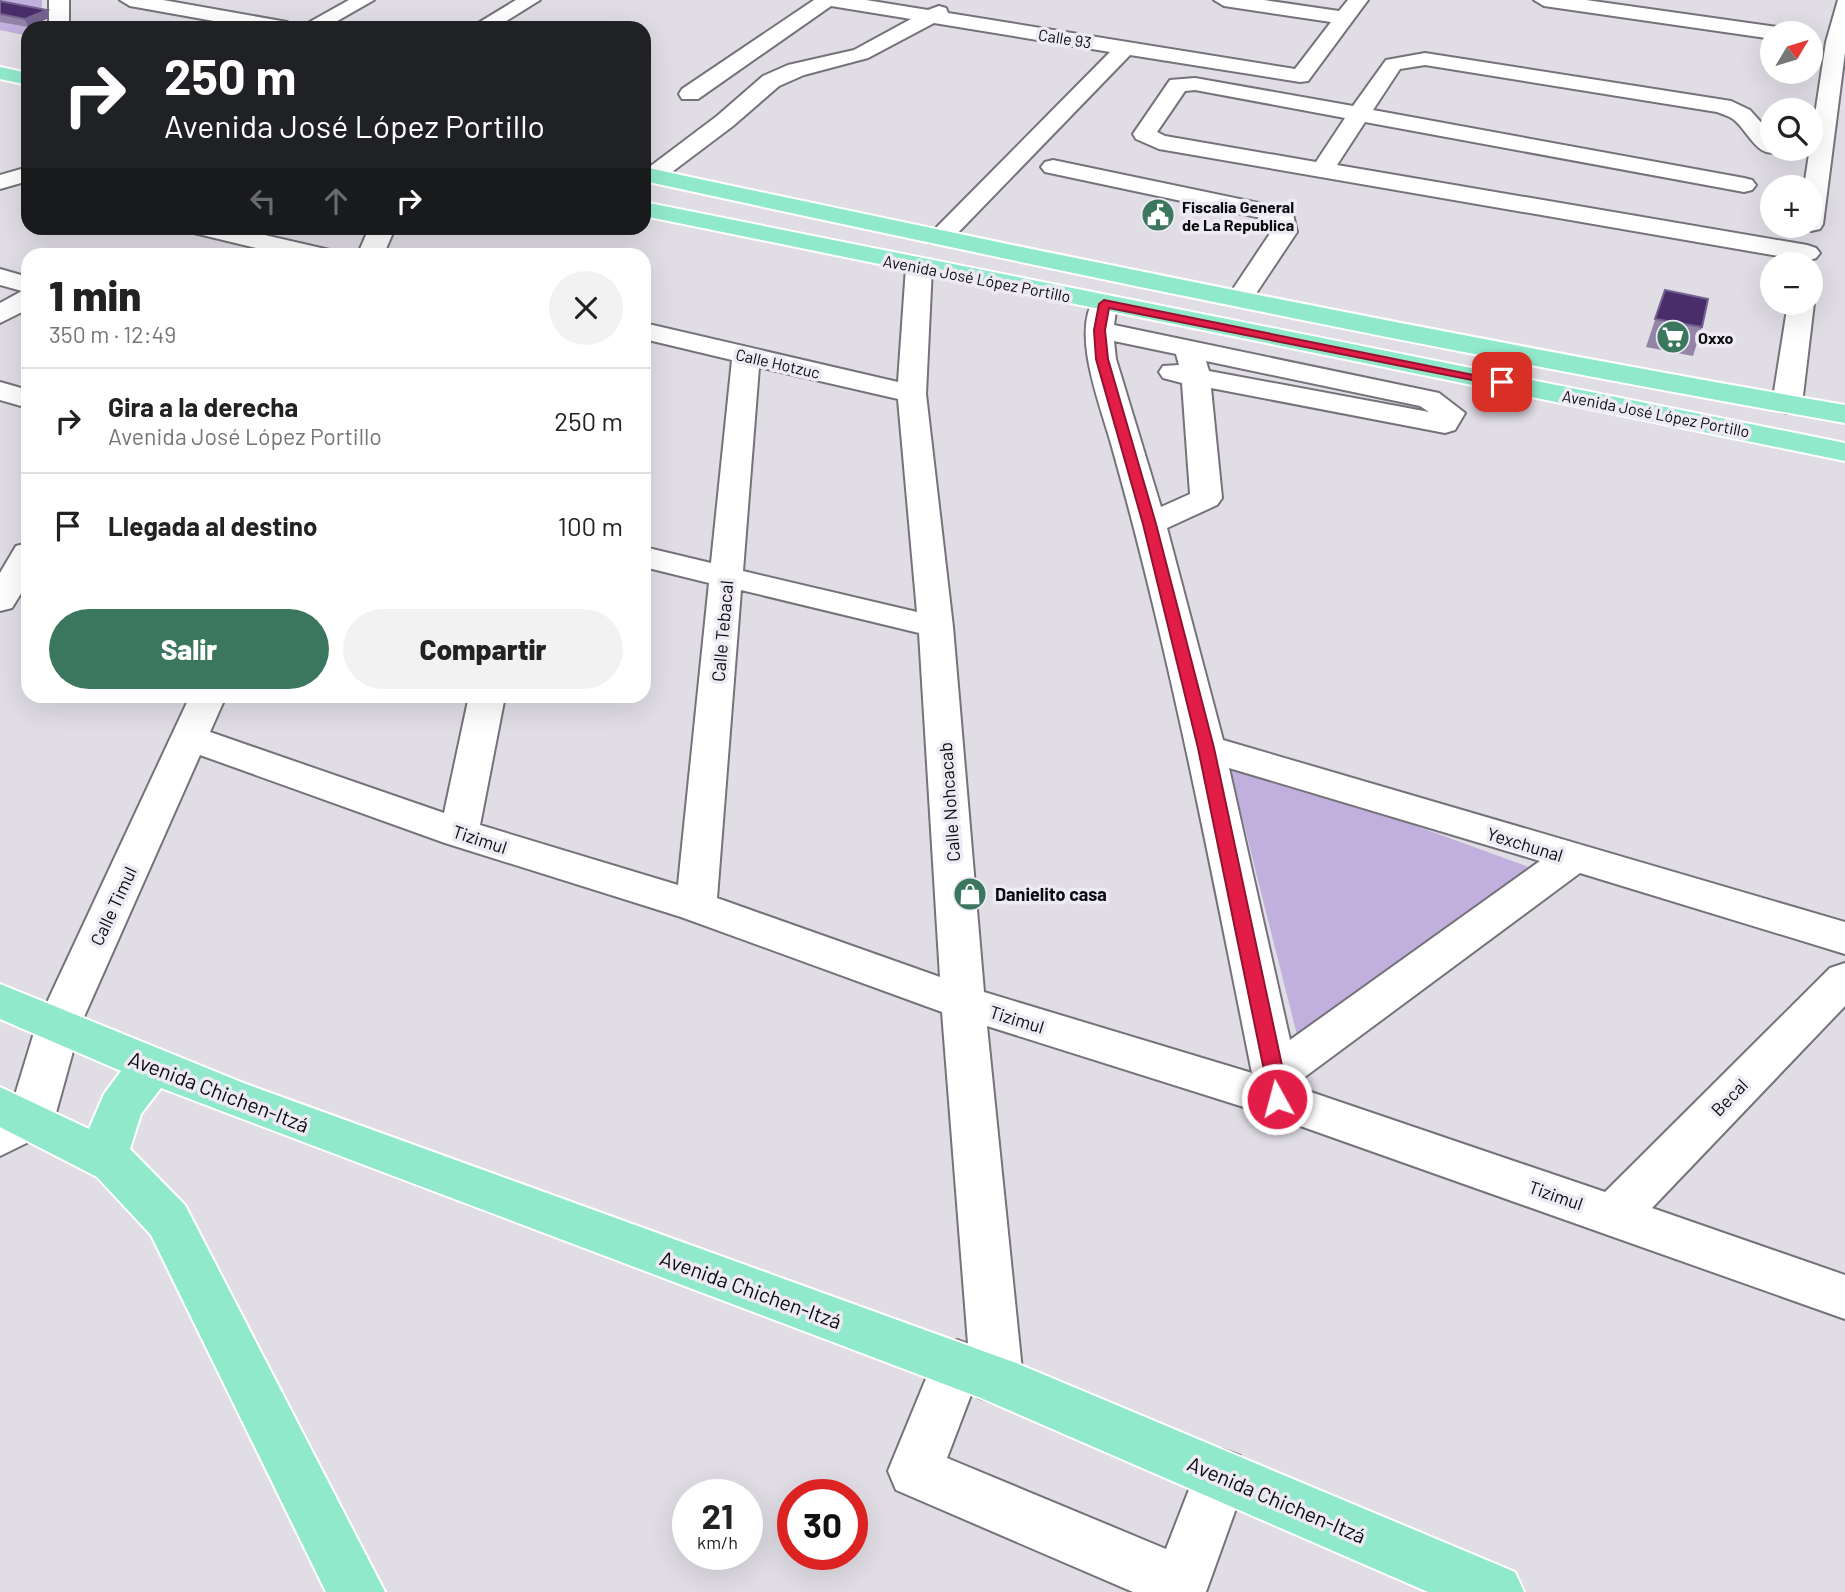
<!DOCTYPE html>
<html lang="es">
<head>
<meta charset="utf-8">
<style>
	:root { --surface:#fff; --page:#f2f2f2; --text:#222; --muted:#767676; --line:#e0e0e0; --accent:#3b765f }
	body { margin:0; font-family:Barlow,sans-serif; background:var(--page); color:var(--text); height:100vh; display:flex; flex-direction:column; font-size:26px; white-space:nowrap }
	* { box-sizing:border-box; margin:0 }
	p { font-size:23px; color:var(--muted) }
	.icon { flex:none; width:38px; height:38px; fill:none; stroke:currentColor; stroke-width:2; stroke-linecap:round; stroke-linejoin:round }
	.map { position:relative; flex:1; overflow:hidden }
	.panel { position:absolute; left:21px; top:248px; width:630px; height:455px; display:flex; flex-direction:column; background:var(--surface); border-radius:21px; box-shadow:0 7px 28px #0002 }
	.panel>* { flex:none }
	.banner { position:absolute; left:21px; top:21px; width:630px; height:214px; border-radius:21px; box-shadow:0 7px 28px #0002; background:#202124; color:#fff; overflow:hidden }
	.needle { width:46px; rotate:52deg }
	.fabs { position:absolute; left:1760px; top:21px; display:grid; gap:14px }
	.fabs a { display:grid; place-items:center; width:63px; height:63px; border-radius:50%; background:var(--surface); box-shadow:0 7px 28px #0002; font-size:35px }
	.speed { position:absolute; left:672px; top:1479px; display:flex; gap:14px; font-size:35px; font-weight:700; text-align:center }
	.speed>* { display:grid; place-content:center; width:91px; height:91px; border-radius:50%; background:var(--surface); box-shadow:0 7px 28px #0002; line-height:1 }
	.speed small { font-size:18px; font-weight:400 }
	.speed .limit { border:10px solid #d22; background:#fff; color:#111 }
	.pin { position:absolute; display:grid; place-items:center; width:60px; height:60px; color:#fff; margin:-30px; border-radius:14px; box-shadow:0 4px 10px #0006 }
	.me { position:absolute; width:77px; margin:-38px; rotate:353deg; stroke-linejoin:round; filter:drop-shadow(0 0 5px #0008) }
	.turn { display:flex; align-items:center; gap:24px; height:147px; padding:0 28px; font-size:32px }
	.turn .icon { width:91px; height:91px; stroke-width:2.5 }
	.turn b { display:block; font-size:49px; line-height:60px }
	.lanes { display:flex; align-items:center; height:66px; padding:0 28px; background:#0003; justify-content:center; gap:35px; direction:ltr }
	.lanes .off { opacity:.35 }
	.round { display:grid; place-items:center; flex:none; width:74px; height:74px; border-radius:37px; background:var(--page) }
	.overview { display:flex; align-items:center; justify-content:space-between; height:119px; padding:0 28px }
	h1 { font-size:42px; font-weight:800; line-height:52px }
	.button { display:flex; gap:14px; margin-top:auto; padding:14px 28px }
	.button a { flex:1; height:80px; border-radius:42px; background:var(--accent); color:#fff; font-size:28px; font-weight:800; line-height:80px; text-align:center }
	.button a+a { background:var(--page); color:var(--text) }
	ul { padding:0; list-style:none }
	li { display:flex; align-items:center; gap:21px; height:105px; padding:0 28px; border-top:2px solid var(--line) }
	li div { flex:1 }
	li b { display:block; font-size:26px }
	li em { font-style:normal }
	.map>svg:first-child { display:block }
	.green { fill:#c1b0dd }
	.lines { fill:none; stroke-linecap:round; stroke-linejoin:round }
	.minor-casing { stroke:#75727a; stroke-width:4 }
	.major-casing { stroke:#fff; stroke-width:4 }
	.minor { fill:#fff; fill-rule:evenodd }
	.major { fill:#91e9cb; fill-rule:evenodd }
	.wall { fill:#9485a8 }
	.shaded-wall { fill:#766290 }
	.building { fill:#492d6b; stroke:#766290; stroke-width:2 }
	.route { fill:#e11d48; stroke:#92132f; stroke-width:2 }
	.labels { text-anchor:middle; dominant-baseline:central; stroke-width:7; stroke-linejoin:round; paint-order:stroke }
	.far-street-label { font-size:16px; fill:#0c0b0d; stroke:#edeaf3 }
	.far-poi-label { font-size:16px; font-weight:bold; fill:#0c0b0d; stroke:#edeaf3; text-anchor:start }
	.street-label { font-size:18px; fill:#0c0b0d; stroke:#edeaf3 }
	.poi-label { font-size:18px; font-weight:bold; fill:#0c0b0d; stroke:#edeaf3; text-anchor:start }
	.near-street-label { font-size:21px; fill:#0c0b0d; stroke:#edeaf3 }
</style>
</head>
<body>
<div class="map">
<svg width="1845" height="1592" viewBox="0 0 1845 1592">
	<rect width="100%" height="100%" fill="#e0dde5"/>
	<g class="green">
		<path d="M0 0H42L41 28H28V36L0 30Z"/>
		<path d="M1227 757 1537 870 1299 1043Z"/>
	</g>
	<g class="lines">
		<defs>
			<g id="minor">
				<rect x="49" y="0" width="20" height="28"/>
				<path d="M120 0H163L287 22 297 28H253L130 6Z"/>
				<path d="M349 0H374L325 28H299Z"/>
				<path d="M516 0H540L495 28H470Z"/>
				<path d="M814 0H866L928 10 939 6 946 8 948 13 1295 69 1331 22 1224 6 1214 0H1264L1339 11 1348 0H1368L1308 81 1300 82 1130 55 948 243H930L926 238 1110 52 934 23 868 58 804 75 779 86 733 126 660 181H644V171L717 116 763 76 788 65 854 50 911 19 831 6 698 99H682L679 94 682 89Z"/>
				<path d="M1534 0H1586L1777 27 1787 33H1773V39L1544 6Z"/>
				<path d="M1838 0H1845V52L1823 224 1820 229 1811 231 1800 226H1811V187H1804L1826 42Z"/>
				<path d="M1425 53 1731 101 1750 110 1773 136V149H1783C1759 164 1749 131 1733 119 1729 116 1722 114 1717 112L1425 65 1400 69 1373 110 1744 178 1752 180 1756 185 1752 190 1744 192 1365 122 1337 165 1807 245 1816 248 1820 253 1816 258 1807 261 1159 149 1136 139 1133 134 1170 80 1195 78 1353 106 1386 60ZM1195 90 1345 118 1316 162 1165 136 1157 132 1185 91Z"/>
				<path d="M1053 160 1292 210 1297 232 1249 304H1231L1227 298 1271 232V220L1045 172 1041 167 1045 162Z"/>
				<path d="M28 167V181L0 189V175Z"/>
				<path d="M190 228H234L334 251 338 256H289L194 233Z"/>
				<path d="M369 228H395L383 256H357Z"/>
				<path d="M919 259 928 261 932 267 926 394 953 627 984 992 1252 1073C1210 863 1170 653 1112 447 1102 409 1070 333 1095 298H1113L1117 304 1114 325 1439 393 1465 413 1455 430 1445 433 1211 388 1222 498 1217 505 1167 528 1223 740 1845 922V954L1580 873 1298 1082 1299 1088 1605 1192 1830 968 1845 963V1006L1652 1208 1845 1275V1319L1269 1115 987 1026 1023 1380 1016 1397 997 1404 978 1397 974 1387 947 1458 1166 1549 1202 1456 1221 1449 1240 1456 1248 1475 1206 1592H1133L896 1490 888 1471 939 1347 957 1340 968 1344 942 1012 681 917 445 843 200 755 80 1026 54 1120 47 1133 0 1156V1115L11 1108 36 1026 190 696H226L210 732 444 813 469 696H505L480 825 678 885 709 583 644 567V547L711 563 732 360 644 339V323L898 382 906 267 910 261ZM1114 341 1176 354 1179 365 1163 366 1159 372 1163 378 1182 383 1190 494 1161 507 1116 359ZM1206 361 1420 406 1429 412 1209 371ZM759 367 898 399 917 612 743 571ZM741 590 919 633 940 977 717 898ZM1229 768 1540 861 1290 1040Z"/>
				<path d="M0 269 28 277V309L0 323V303L22 291 0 285Z"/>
				<path d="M1811 298 1814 303 1802 404 1797 410 1787 413 1777 410 1772 404 1788 303H1811Z"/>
				<path d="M0 382 28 390V408L0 400Z"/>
				<path d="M28 543V582L12 608 0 611V573L16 546Z"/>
			</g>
			<g id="major">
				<path d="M0 67 28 73V85L0 79Z"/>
				<path d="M644 167C1043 253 1443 335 1845 405V423C1443 352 1043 268 644 181Z"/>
				<path d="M644 202 1845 443V461L644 216Z"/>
				<path d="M0 984 246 1084 1016 1363 1515 1572 1524 1592H1428L981 1398 161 1088 141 1114 130 1149 185 1205 385 1592H326L151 1235 97 1177 0 1127V1087L89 1129 104 1094 121 1071 0 1019Z"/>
			</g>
		</defs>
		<use href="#minor" class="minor-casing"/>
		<use href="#major" class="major-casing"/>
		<use href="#minor" class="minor"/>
		<use href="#major" class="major"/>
	</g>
	<g class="wall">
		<path d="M0 1 49 18 28 27 0 22Z"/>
		<path d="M1665 290 1702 327 1693 356 1646 347Z"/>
	</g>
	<path class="shaded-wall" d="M47 10 49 18 28 27 25 19Z"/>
	<g class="building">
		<path d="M0 1 47 10 25 19 0 14Z"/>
		<path d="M1665 290 1708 299 1702 327 1655 319Z"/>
	</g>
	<path class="route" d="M1104 300 1508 382 1502 386 1109 308 1105 330 1108 359 1156 524 1214 748 1284 1075 1286 1099 1284 1105H1270L1265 1075 1198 748 1143 524 1096 359 1094 330 1099 304Z"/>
	<defs>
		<symbol id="civic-disc" viewBox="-11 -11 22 22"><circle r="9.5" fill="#3b765f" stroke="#edeaf3"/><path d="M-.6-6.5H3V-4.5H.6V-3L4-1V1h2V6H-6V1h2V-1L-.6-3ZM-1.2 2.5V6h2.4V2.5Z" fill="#fff"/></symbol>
		<symbol id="supermarket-disc" viewBox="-11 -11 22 22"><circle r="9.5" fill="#3b765f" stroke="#edeaf3"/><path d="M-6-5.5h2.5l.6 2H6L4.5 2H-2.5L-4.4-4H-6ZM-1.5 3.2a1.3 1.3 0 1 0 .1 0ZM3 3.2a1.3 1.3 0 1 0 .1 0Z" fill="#fff"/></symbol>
		<symbol id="shop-disc" viewBox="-11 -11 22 22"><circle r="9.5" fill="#3b765f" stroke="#edeaf3"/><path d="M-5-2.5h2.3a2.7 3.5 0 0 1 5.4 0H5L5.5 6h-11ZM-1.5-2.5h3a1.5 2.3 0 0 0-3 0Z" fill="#fff"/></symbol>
	</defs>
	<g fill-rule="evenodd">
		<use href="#civic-disc" x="1139" y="196" width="38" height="38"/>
		<use href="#supermarket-disc" x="1654" y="318" width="38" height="38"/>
		<use href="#shop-disc" x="951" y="875" width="38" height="38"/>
	</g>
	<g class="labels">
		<g class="far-street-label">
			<text transform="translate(1065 38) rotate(9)">Calle 93</text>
			<text transform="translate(977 278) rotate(11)">Avenida José López Portillo</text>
			<text transform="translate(778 363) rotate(13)">Calle Hotzuc</text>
			<text transform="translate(1656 413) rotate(11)">Avenida José López Portillo</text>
		</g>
		<g class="far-poi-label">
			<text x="1182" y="206">Fiscalia General<tspan x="1182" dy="18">de La Republica</tspan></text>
			<text x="1698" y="337">Oxxo</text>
		</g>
		<g class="street-label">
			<text transform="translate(722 631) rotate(-85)">Calle Tebacal</text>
			<text transform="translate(949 802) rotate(-94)">Calle Nohcacab</text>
			<text transform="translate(480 839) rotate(18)">Tizimul</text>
			<text transform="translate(1525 844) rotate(17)">Yexchunal</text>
			<text transform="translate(113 906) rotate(-65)">Calle Timul</text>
			<text transform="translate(1017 1019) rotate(17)">Tizimul</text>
			<text transform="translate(1729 1097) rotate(-46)">Becal</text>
			<text transform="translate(1556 1195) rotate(19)">Tizimul</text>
		</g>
		<g class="poi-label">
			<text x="995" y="894">Danielito casa</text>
		</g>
		<g class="near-street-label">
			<text transform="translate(219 1091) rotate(21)">Avenida Chichen-Itzá</text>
			<text transform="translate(751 1289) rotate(20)">Avenida Chichen-Itzá</text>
			<text transform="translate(1277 1499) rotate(23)">Avenida Chichen-Itzá</text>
		</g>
	</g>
</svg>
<div class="fabs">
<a><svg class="needle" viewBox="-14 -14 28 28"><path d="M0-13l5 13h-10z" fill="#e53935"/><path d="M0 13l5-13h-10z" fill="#767676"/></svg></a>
<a><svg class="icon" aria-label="search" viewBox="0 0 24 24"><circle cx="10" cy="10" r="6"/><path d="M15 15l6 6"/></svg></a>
<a>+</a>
<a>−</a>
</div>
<div class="speed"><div>21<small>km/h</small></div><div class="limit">30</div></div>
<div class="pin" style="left:1502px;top:382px;background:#d93025"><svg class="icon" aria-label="arrive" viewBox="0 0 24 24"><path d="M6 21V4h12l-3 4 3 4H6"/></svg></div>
<svg class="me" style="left:1277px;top:1099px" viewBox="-20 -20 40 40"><circle r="17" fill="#e11d48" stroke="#fff" stroke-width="3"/><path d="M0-11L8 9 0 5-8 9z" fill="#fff"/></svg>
<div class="banner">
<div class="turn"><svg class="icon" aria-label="right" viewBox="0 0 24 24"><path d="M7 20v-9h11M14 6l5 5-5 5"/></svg><div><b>250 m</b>Avenida José López Portillo</div></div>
<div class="lanes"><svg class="icon off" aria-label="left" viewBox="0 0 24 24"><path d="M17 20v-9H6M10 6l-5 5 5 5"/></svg><svg class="icon off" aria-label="ahead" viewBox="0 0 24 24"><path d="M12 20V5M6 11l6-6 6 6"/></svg><svg class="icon" aria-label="right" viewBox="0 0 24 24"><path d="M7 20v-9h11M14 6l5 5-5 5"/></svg></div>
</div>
<section class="panel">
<div class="overview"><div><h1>1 min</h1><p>350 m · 12:49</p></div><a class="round"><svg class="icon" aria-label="close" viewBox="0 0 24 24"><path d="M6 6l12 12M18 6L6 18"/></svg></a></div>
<ul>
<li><svg class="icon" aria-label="right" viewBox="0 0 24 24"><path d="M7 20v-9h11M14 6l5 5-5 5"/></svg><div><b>Gira a la derecha</b><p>Avenida José López Portillo</p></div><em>250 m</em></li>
<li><svg class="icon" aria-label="arrive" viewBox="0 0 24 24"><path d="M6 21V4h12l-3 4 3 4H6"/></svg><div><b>Llegada al destino</b></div><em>100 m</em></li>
</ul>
<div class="button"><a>Salir</a><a>Compartir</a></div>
</section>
</div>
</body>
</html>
